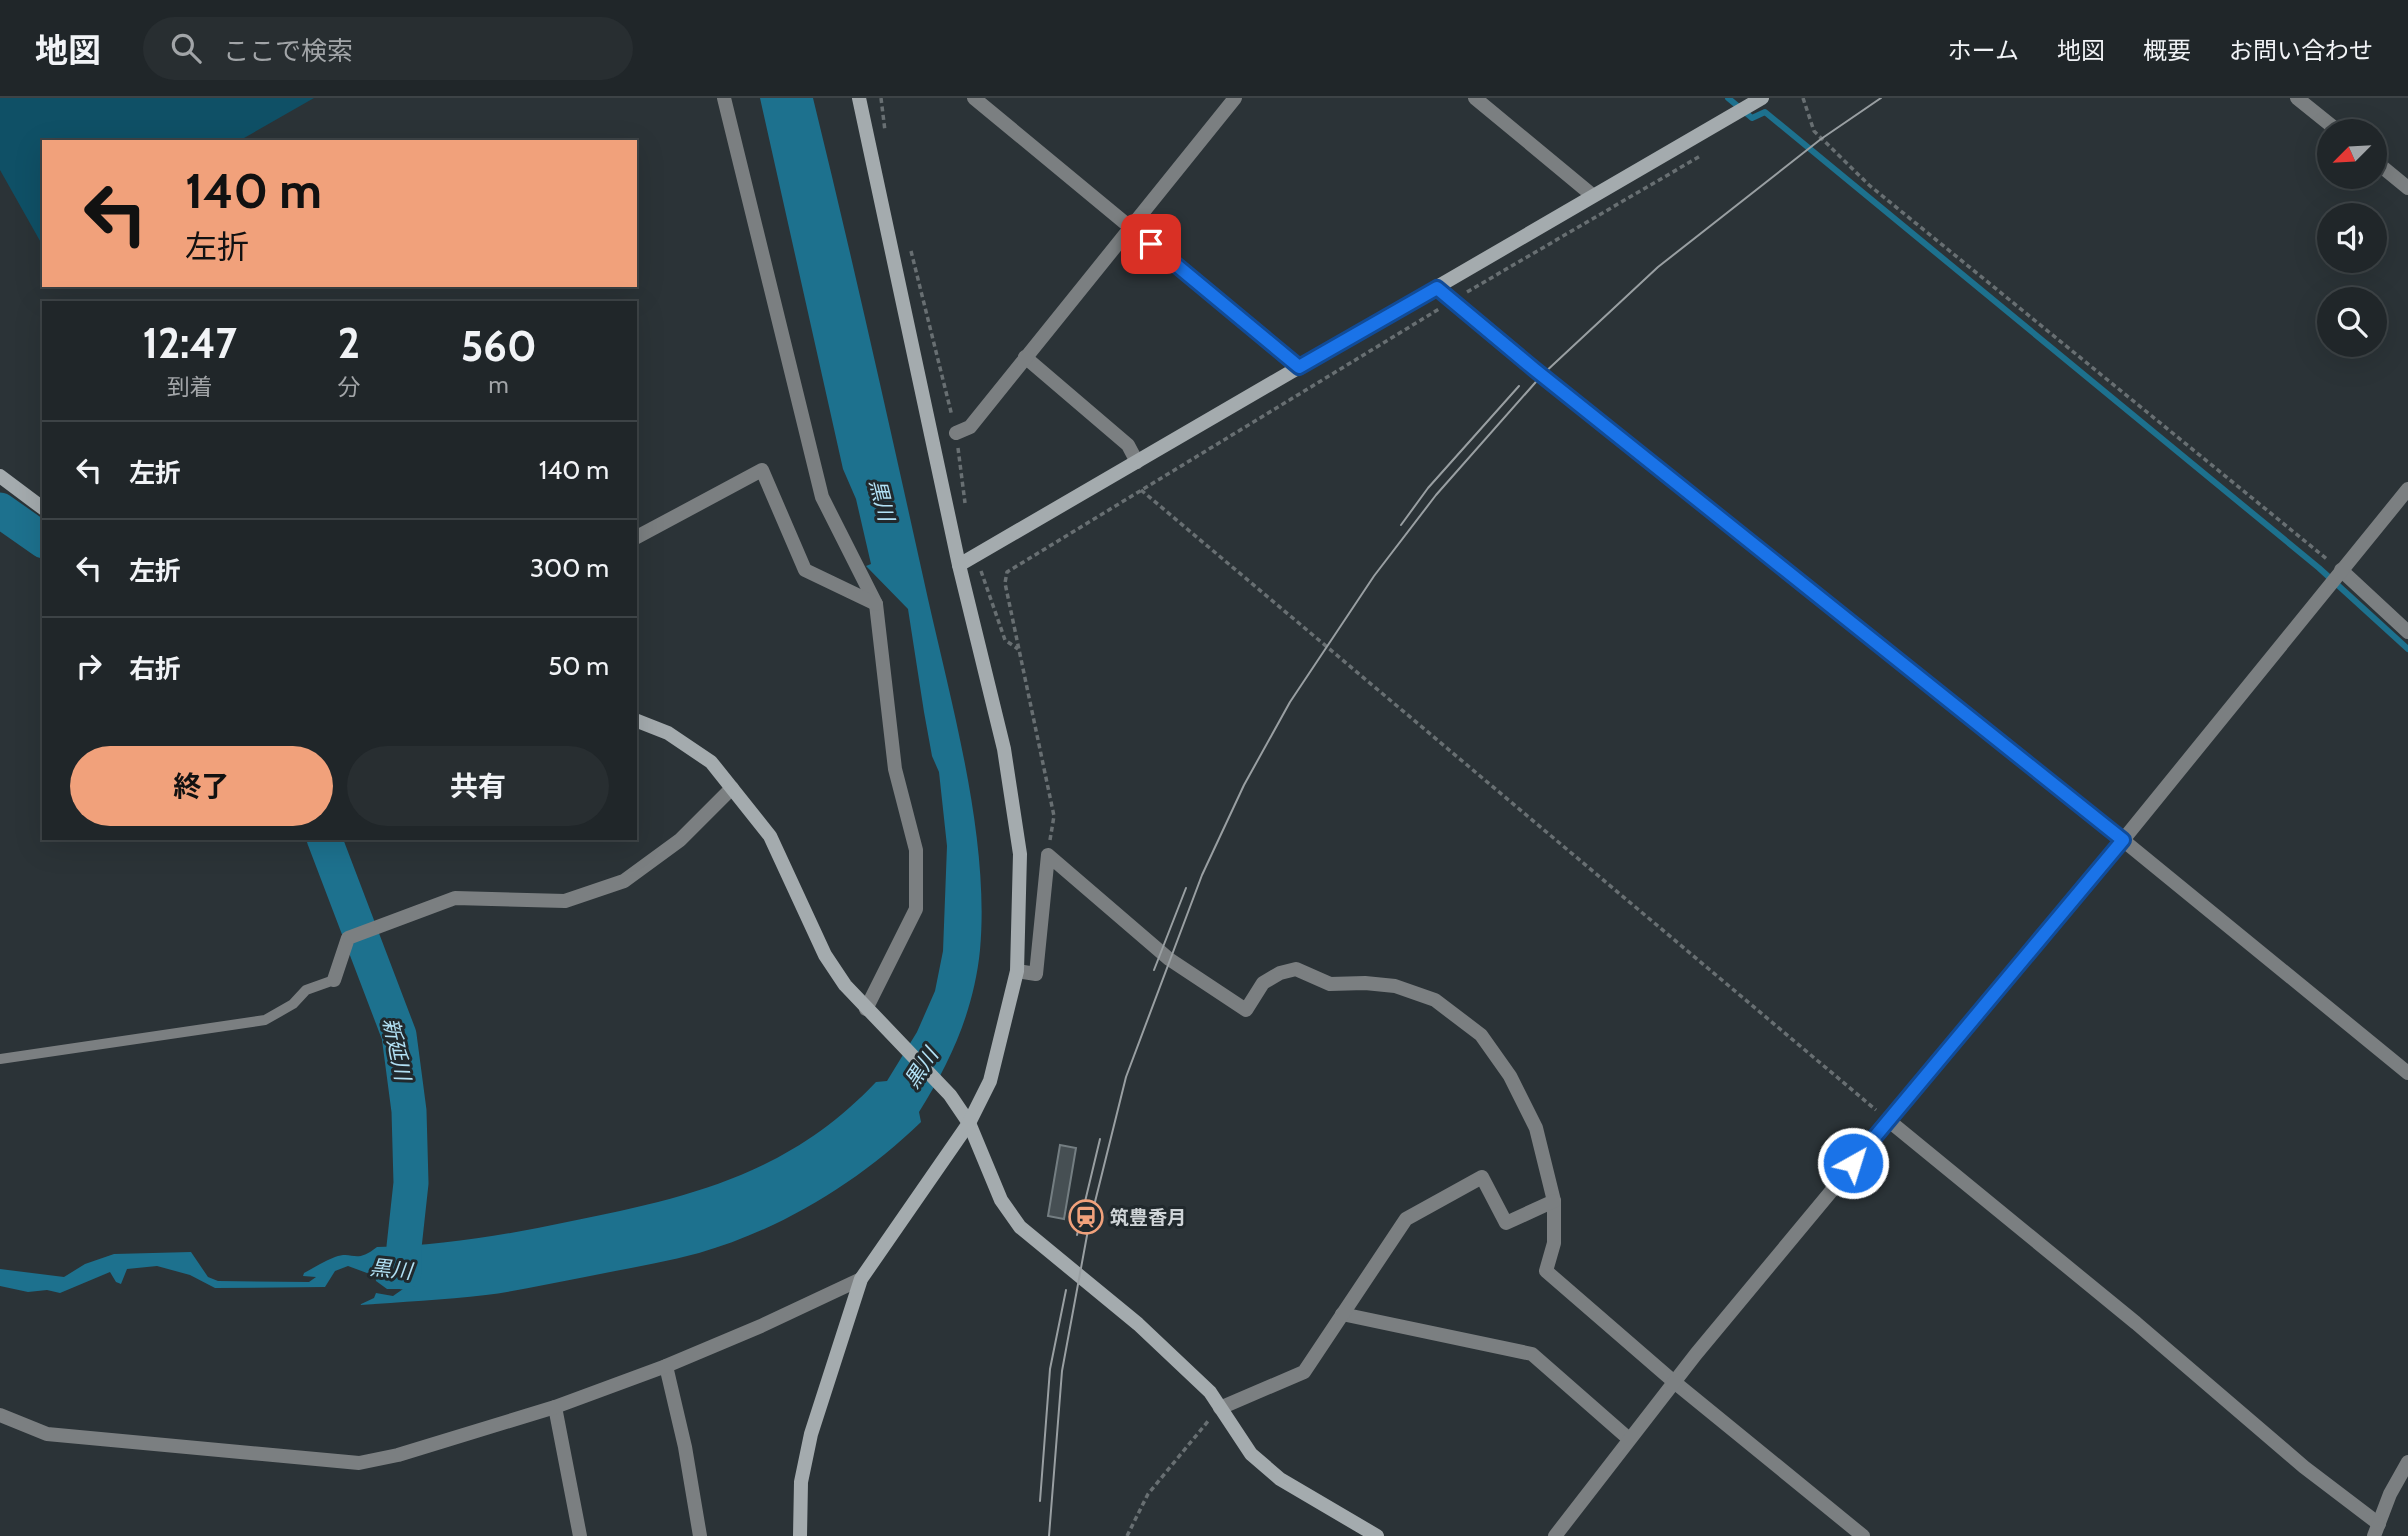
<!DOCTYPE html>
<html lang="ja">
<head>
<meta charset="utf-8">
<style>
	:root { --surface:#202629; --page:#282e31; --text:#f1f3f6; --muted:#a2a5a8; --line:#3d4346; --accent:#f1a17b }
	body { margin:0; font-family:Cabin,"Noto Sans JP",sans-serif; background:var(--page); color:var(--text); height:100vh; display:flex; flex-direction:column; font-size:26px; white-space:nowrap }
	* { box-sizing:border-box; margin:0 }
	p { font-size:23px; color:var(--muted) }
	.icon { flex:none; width:38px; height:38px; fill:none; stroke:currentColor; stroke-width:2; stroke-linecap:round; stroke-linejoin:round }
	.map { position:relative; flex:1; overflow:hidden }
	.side { position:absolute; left:42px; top:203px; width:595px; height:539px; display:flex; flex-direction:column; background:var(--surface); border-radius:0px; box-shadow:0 7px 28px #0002,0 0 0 2px var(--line) }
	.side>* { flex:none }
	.hud { position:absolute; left:42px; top:42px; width:595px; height:147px; border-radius:0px; box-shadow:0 7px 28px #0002,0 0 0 2px var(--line); background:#f1a17b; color:#111; overflow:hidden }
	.needle { width:46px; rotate:246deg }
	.controls { position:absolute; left:2317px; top:21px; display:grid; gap:14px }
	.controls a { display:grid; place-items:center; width:70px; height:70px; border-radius:50%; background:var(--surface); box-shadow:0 7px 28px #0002,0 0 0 2px var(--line); font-size:35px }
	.pin { position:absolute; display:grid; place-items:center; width:60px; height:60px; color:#fff; margin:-30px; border-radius:14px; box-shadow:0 4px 10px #0006 }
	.me { position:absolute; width:77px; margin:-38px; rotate:39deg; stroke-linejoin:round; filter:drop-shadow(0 0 5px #0008) }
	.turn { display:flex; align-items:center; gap:24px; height:147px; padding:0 28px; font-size:32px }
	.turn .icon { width:91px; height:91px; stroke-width:2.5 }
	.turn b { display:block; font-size:49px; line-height:60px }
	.eta { display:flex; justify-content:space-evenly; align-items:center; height:119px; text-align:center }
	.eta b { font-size:42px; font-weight:700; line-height:49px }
	.action { display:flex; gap:14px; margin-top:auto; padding:14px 28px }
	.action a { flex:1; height:80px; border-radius:42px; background:var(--accent); color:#111; font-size:28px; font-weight:700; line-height:80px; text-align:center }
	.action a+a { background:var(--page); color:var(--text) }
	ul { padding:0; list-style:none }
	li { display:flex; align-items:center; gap:21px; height:98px; padding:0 28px; border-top:2px solid var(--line) }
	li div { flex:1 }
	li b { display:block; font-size:26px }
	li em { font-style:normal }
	header { display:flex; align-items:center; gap:42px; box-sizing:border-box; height:98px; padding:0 35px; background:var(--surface); border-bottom:2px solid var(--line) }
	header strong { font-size:33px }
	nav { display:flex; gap:38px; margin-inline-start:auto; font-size:24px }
	.search { width:490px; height:63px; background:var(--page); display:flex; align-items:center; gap:18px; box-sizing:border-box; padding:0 24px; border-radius:38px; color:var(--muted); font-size:26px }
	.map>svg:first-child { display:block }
	.green { fill:#0f5066 }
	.water { fill:#1d718e }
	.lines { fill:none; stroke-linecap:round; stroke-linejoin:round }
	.stream { stroke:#1d718e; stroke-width:6 }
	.river { stroke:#1d718e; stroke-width:35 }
	.building { fill:#464f53; stroke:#747e82; stroke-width:2 }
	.path { stroke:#686f72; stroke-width:3.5; stroke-dasharray:5 3.5; stroke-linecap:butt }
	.lane { stroke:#7b7f81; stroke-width:10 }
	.street { stroke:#7b7f81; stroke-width:14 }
	.secondary { stroke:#a4abae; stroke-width:14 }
	.tram { stroke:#999fa2; stroke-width:2 }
	.route-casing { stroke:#114b97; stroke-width:18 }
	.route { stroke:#1a73e8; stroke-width:12 }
	.labels { text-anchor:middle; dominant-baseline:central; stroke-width:6; stroke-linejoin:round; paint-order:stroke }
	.poi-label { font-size:19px; font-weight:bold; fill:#d0d5d8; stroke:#21292d; text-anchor:start }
	.water-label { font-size:21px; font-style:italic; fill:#b2e1f5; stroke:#21292d }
</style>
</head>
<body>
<header>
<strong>地図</strong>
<div class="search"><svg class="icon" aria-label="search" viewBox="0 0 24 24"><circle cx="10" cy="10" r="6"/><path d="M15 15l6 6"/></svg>ここで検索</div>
<nav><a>ホーム</a><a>地図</a><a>概要</a><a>お問い合わせ</a></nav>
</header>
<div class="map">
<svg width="2408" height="1438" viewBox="0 0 2408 1438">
	<rect width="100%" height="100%" fill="#2b3337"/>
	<path class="green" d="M0 0H314L237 44H44V150L0 72Z"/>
	<path class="water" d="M760 0H813C854 167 891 334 928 501 952 608 990 742 980 852 974 912 951 963 919 1014L921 1024C859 1084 782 1131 699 1155 662 1165 623 1171 585 1179 552 1185 519 1193 486 1197 444 1202 401 1204 359 1207L374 1200 376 1195 393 1198 403 1191H387L376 1183 374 1172 367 1175 348 1168 335 1173 325 1189 215 1190 190 1177 157 1168 127 1171 121 1186 116 1184 110 1174 60 1195 47 1192 28 1194 0 1188V1171L64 1179 85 1166 114 1156 191 1154 208 1179 218 1183 309 1184 316 1179 303 1178 304 1175C314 1170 324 1163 335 1159 354 1152 354 1167 377 1149 440 1148 505 1137 567 1124 688 1100 788 1077 876 984L887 983 917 934 935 893 943 853 947 748 939 674 932 658 924 614 908 511 866 468 871 466 856 401 843 371Z"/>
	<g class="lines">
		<path class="stream" d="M1728 0 1752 20 1765 14 2319 470 2408 551"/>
		<g class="river">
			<path d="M0 412 44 443"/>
			<path d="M324 740 399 937 409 1013 411 1085 404 1149V1174"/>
		</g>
	</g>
	<path class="building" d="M1060 1047 1076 1050 1064 1121 1048 1118Z"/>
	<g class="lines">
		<g class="path">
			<path d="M881 0 885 33"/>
			<path d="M1803 0 1814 33 1869 87 2328 462"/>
			<path d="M911 153 952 318"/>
			<path d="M1467 194 1702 57"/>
			<path d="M958 350 965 405"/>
			<path d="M1141 392 1876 1012"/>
			<path d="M981 473 1005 542 1018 551"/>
			<path d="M1050 742 1054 718 1005 485 1007 474 1439 211"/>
			<path d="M1127 1438 1148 1396 1209 1322"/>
		</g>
		<path class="lane" d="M0 961 265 922 293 906 306 892 334 882"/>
		<g class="street">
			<path d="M724 0 822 399 876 506 895 671 916 752V811L866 911"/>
			<path d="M974 0 1299 269"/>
			<path d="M1475 0 1592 97"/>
			<path d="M2297 0 2338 33"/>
			<path d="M2375 63 2408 90"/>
			<path d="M1437 190 1534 271 2113 734 2408 975"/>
			<path d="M1025 259 1128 347 1137 364"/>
			<path d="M956 335 970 329 1235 0"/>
			<path d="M635 440 762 372 805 472 876 506"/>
			<path d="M2341 472 2408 534"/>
			<path d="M1017 873 1036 876 1048 757 1169 861 1246 912 1263 885 1280 875 1296 871 1330 886 1365 885 1395 888 1435 902 1481 937 1510 978 1536 1030 1554 1103V1145L1546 1173 1673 1283 1863 1438"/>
			<path d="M334 882 348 840 455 800 565 803 624 783 680 742 732 690"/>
			<path d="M1888 1022 2136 1225 2304 1369 2379 1426"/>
			<path d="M1342 1216 1532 1256 1629 1341"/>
			<path d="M666 1268 685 1349 700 1438"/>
			<path d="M555 1309 580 1438"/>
			<path d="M1220 1310 1304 1274 1406 1121 1482 1079 1506 1125 1554 1103"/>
			<path d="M0 1317 47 1336 359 1365 398 1357 555 1309 666 1268 761 1228 861 1181"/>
			<path d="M1555 1438 1696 1256 2123 742 2408 391"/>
			<path d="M2374 1438 2390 1396 2408 1364"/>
		</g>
		<g class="secondary">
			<path d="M0 378 44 411"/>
			<path d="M959 467 1762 0"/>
			<path d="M635 622 668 635 711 664 770 738 825 857 845 887 950 997 969 1025 1001 1102 1020 1129 1138 1226 1210 1294 1251 1356 1280 1381 1377 1438"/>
			<path d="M800 1438 801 1384 811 1336 861 1181 969 1025 990 983 1017 873 1020 756 1004 651 959 467 859 0"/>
		</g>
		<g class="tram">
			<path d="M1401 427 1428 390 1519 288"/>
			<path d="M1154 872 1186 790"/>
			<path d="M1077 1137 1100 1041"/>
			<path d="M1040 1403 1050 1271 1066 1192"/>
			<path d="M1049 1438 1062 1273 1088 1132 1126 979 1202 777 1244 687 1290 604 1374 478 1436 397 1542 277 1658 169 1821 41 1881 0"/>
		</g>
	</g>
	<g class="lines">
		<defs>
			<path id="route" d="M1151 146 1299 269 1437 190 1534 271 2123 742 1853 1065"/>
		</defs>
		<use href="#route" class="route-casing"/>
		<use href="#route" class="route"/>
	</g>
	<defs>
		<symbol id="station-ring" viewBox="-11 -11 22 22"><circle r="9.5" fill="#21292d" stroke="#f1a17b" stroke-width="1.5"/><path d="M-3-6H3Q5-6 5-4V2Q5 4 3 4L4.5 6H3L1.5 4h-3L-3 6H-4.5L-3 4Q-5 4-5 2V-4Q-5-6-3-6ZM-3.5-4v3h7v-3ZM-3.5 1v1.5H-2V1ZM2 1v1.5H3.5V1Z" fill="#f1a17b"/></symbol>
	</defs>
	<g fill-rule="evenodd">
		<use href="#station-ring" x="1067" y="1100" width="38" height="38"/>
	</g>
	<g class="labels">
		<g class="poi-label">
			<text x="1110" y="1119">筑豊香月</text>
		</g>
		<g class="water-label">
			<text transform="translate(882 402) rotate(76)">黒川</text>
			<text transform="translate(397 951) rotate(78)">新延川</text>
			<text transform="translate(921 970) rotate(-57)">黒川</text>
			<text transform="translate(391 1171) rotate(6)">黒川</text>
		</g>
	</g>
</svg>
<div class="controls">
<a><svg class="needle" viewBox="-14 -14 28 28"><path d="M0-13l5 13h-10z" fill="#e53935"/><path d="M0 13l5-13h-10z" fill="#a2a5a8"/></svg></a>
<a><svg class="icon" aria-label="sound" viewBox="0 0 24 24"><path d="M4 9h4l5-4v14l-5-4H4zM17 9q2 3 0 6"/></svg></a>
<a><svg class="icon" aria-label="search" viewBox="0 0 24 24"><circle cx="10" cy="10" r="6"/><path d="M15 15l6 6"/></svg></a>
</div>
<div class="pin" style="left:1151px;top:146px;background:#d93025"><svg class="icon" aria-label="arrive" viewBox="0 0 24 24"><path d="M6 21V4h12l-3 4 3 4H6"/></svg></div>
<svg class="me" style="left:1853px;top:1065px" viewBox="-20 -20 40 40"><circle r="17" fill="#1a73e8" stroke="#fff" stroke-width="3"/><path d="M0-11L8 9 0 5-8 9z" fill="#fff"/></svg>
<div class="hud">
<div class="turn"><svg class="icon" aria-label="left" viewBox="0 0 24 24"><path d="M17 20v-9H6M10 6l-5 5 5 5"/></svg><div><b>140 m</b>左折</div></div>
</div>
<section class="side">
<div class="eta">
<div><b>12:47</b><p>到着</p></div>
<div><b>2</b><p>分</p></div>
<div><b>560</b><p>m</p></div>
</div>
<ul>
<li><svg class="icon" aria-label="left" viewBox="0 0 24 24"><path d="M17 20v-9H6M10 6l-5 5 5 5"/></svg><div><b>左折</b></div><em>140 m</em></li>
<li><svg class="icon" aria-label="left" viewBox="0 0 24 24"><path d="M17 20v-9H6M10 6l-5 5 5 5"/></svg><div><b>左折</b></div><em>300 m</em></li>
<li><svg class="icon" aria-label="right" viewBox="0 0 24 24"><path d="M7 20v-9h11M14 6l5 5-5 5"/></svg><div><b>右折</b></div><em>50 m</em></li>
</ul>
<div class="action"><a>終了</a><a>共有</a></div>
</section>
</div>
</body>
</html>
